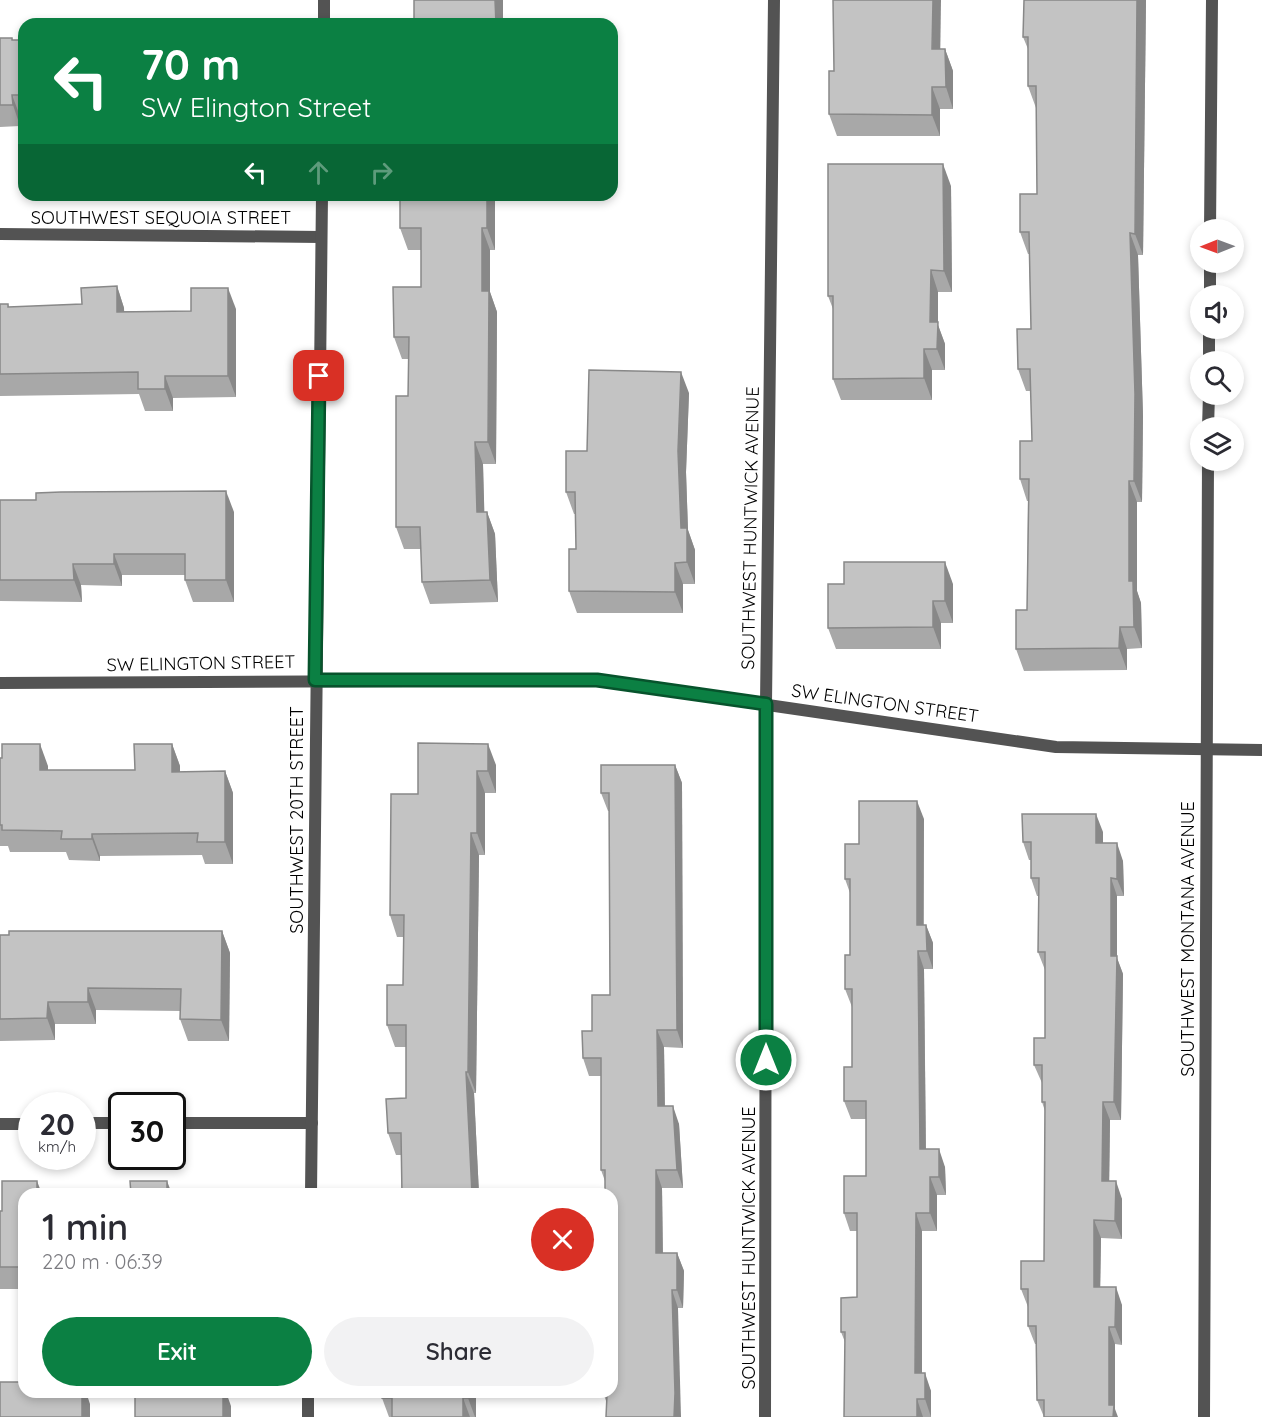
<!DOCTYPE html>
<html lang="en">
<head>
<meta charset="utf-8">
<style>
	:root { --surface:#fff; --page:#f2f2f3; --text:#2b2b33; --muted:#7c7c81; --accent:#0b8043 }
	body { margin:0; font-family:Quicksand,sans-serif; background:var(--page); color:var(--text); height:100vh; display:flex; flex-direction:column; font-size:22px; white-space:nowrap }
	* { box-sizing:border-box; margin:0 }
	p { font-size:20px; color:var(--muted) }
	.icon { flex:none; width:33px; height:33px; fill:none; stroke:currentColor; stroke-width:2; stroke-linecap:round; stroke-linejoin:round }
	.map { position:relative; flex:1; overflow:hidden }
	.drawer { position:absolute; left:18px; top:1188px; width:600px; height:210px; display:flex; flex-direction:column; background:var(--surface); border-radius:18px; box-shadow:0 3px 9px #0003 }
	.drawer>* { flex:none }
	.banner { position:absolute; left:18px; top:18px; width:600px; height:183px; border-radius:18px; box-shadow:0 3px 9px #0003; background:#0b8043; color:#fff; overflow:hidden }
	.needle { width:39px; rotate:269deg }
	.controls { position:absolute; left:1190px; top:219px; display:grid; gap:12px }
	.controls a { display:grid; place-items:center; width:54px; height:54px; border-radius:50%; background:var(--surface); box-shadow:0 3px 9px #0003; font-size:30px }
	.speed { position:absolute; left:18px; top:1092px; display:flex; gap:12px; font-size:30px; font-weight:700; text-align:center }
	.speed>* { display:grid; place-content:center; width:78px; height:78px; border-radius:50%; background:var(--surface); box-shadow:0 3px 9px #0003; line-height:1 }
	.speed small { font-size:15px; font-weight:400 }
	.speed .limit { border:3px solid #111; border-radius:9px; background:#fff; color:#111 }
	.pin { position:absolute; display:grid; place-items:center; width:51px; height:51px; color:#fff; margin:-26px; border-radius:12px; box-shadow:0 3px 9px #0006 }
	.me { position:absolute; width:66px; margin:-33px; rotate:0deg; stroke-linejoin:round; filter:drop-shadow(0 0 4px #0008) }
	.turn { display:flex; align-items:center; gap:21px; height:126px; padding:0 24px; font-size:27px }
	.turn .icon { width:78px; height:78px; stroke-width:2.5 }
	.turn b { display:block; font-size:42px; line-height:51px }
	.lanes { display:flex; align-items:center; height:57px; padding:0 24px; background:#0003; justify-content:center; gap:30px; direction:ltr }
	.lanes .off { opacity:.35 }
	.round { display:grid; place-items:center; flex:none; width:63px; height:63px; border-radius:32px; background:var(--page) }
	.headline { display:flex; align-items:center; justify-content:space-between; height:102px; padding:0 24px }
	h1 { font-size:36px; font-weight:600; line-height:45px }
	.action { display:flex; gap:12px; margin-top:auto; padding:12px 24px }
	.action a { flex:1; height:69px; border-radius:36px; background:var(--accent); color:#fff; font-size:24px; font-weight:600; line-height:69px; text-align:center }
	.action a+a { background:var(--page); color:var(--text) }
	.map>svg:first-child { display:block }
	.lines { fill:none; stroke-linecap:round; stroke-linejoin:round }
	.minor { stroke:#535353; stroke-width:12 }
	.wall { fill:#a8a8a8 }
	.shaded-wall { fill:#888 }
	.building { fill:#c3c3c3; stroke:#888; stroke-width:1.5 }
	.route-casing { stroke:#07532c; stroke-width:15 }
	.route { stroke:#0b8043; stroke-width:10 }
	.labels { text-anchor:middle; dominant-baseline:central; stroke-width:4.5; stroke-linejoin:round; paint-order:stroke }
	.street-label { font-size:18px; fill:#000; stroke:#fff }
</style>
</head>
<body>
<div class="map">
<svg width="1262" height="1417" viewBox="0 0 1262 1417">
	<rect width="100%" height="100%" fill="#fff"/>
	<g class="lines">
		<g class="minor">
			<path d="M324 24V0"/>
			<path d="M1210 230 1212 0"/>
			<path d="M0 234 321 237"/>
			<path d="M1210 296V262"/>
			<path d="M1209 362V328"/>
			<path d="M1208 428 1209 394"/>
			<path d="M0 683 597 680 1056 747 1262 750"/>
			<path d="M82 1123H122"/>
			<path d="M172 1123H312"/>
			<path d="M0 1124H32"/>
			<path d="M311 1194 322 195"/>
			<path d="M308 1417V1392"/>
			<path d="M765 1417 766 704 774 0"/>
			<path d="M1204 1417 1208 460"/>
		</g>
	</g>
	<g class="wall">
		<path d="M1146 0 1143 255H1138L1143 416 1142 502H1137V591L1141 603 1142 648 1127 649V670L1024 671 1016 649 1027 610 1028 501H1027L1020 479 1032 441 1031 391H1026L1018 369 1031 329 1029 254H1028L1020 232 1037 194 1036 108 1028 86V49L1023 37Z"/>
		<path d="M0 38H12L13 40H24V116H20V126L0 127Z"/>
		<path d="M940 49H945L953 71V109H940V136H837L829 114 834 71Z"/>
		<path d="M951 186 952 292H938V325L945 344V370H932V400H841L833 379V309L828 296Z"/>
		<path d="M495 195V250H490V292L497 312 496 464H483L484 512H487L495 534 498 602 430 604 422 582 421 549H404L396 527 408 396V359H402L394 337 421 287V250H408L400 228Z"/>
		<path d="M117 286 124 308V311H191L236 309V397L173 398V411H145L139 394 0 396V304H8L9 307 82 304Z"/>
		<path d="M689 393 686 472 688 530 695 550V584H683V613H577L569 591 576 549V514H574L566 492 587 451Z"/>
		<path d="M0 500 234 512V602H193L185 580V575H122V586L81 585 82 602 0 601Z"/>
		<path d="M953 584V623H941V649H836L828 628Z"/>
		<path d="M418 743 496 765V793H485V855H479L476 1093H474L479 1194H402L401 1155H396L388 1133 406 1098V1047H395L387 1025 403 985 404 937H397L390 915 418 794Z"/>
		<path d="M172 744 180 766V772L225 771 233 793V864H205L202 855 100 856V861L69 860 66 852H10L8 846H0V758L48 766V770H135Z"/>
		<path d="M675 765 682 783 683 1048 664 1047 665 1106 679 1124 683 1188H662L663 1253H677L684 1271 683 1308H678L607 1404 604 1395 612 1392 605 1181 601 1170V1076H589L583 1058 592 1031 610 995 609 811H608L601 793Z"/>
		<path d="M924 819V925H926L933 943V969H924L926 1149 945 1167 946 1195H937V1231H922V1373L931 1391V1417H844L845 1342 841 1332 857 1297V1231H850L844 1213 866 1176V1119H851L844 1101 852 1067V1007L845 989 850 955V893L845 879 859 844Z"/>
		<path d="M1103 832V843L1123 861 1124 896H1117V958L1123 974 1121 1120H1110L1109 1181 1122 1199V1239L1101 1238 1100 1287 1122 1305V1345L1115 1344V1409L1044 1417 1037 1400 1036 1344H1035L1028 1326V1307L1021 1289 1044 1261 1045 1111 1042 1102V1083L1034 1065 1045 1038V970L1038 952 1039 896H1037L1031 878V860H1029L1023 842Z"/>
		<path d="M222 931 230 953 229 1041H188L180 1019 181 1011 96 1010V1024H55V1040L0 1041V935Z"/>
		<path d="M24 1194V1289H0V1211H2Z"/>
		<path d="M476 1392V1417H389L382 1398Z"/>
	</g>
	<g class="shaded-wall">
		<path d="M495 0H503V24H496Z"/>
		<path d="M933 0H941L940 70 932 49Z"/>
		<path d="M1137 0H1146L1143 255 1135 234Z"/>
		<path d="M945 49 953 71V109L946 87Z"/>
		<path d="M932 87 940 109V136L932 115Z"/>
		<path d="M12 95 20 116V126L13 105Z"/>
		<path d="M943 164 951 186 952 292 944 271Z"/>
		<path d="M487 195H495V250L487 228Z"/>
		<path d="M482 228 490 250V292L497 312 496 464 488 442 482 291Z"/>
		<path d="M1130 233 1138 255 1143 416 1142 502 1134 481Z"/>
		<path d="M931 270 938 292V325L945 344V370L937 349 930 322Z"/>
		<path d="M117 286 124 308 125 333 117 312Z"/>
		<path d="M228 288 236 309V397L228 376Z"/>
		<path d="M924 349 932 370V400L924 378Z"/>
		<path d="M681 372 689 393 686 472 688 530 695 550V584L687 562 681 528 678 451Z"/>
		<path d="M165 376 173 398V411L165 389Z"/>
		<path d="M475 442 483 464 485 534 477 512Z"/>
		<path d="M1129 481 1137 502V591L1141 603 1142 648 1134 627 1129 581Z"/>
		<path d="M226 491 234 512V602L226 580Z"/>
		<path d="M487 512 495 534 498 602 490 580Z"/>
		<path d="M114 554 122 575V586L114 564Z"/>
		<path d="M945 562 953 584V623L945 601Z"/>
		<path d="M675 563 683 584V613L675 592Z"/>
		<path d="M73 564 81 585 82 602 74 580Z"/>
		<path d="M933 601 941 623V649L933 627Z"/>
		<path d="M1120 627 1127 649V670L1119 648Z"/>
		<path d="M40 744 48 766V791L40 770Z"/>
		<path d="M172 744 180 766V794L172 772Z"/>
		<path d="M488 744 496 765V793L488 771Z"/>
		<path d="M675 765 682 783 683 1048 677 1030Z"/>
		<path d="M225 771 233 793V864L225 842Z"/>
		<path d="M477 771 485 793V855L477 833Z"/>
		<path d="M917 801 924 819 923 943 917 925Z"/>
		<path d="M1096 814 1103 832V861L1096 843Z"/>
		<path d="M471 833 479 855 476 1093 468 1072Z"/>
		<path d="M92 834 100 856V861L92 839Z"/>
		<path d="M1117 843 1123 861 1124 896 1117 879Z"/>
		<path d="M1111 878 1117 896V958L1123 974 1121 1120 1114 1102 1111 956Z"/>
		<path d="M926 925 933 943V969L927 951Z"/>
		<path d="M222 931 230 953 229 1041 221 1020Z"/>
		<path d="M918 951 924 969 926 1167 920 1149Z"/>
		<path d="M88 988 96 1010V1024L88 1002Z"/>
		<path d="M48 1002 55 1024V1040L47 1018Z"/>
		<path d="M657 1030 664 1047 665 1124 658 1106Z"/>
		<path d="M466 1072 474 1093 479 1194H472Z"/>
		<path d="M1103 1102 1110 1120 1109 1199 1102 1181Z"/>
		<path d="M673 1106 679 1124 683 1188 677 1170Z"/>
		<path d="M939 1149 945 1167 946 1195 939 1177Z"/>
		<path d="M656 1170 662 1188 663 1271 656 1253Z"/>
		<path d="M930 1177 937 1195V1231L930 1213Z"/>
		<path d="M37 1181 42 1194H37Z"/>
		<path d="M167 1181 172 1194H167Z"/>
		<path d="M1116 1181 1122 1199V1239L1115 1221Z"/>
		<path d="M916 1213 922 1231V1391L915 1373Z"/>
		<path d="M1094 1220 1101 1238 1100 1305 1094 1287Z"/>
		<path d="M677 1253 684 1271 683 1308 677 1290Z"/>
		<path d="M1116 1287 1122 1305V1345L1115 1327Z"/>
		<path d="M672 1290 678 1308 681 1417H674Z"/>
		<path d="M1109 1327 1115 1344V1409L1118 1417H1113L1109 1405Z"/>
		<path d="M925 1373 931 1391V1417L925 1399Z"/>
		<path d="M82 1392H86L90 1404V1417H82Z"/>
		<path d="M223 1392H226L231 1406V1417H223Z"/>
		<path d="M468 1392H476V1417H475L468 1398Z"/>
		<path d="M463 1398 470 1417H463Z"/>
		<path d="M917 1399 923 1417H917Z"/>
	</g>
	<g class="building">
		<path d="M414 0H495L496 24H414Z"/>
		<path d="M833 0H933L932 49H945L946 87H932V115L829 114V71H834Z"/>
		<path d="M1024 0H1137L1135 234 1130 233 1135 394 1134 481H1129V581H1133L1134 627H1120L1119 648 1016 649V610H1027L1029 479H1020V441H1032L1030 369H1018L1017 329H1031L1029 232H1020V194H1037L1036 86H1028V37H1023Z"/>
		<path d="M0 38H12V40H24V95H12L13 105H0Z"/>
		<path d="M828 164H943L944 271 931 270 930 322H938L937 349H924V378L833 379V296H828Z"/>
		<path d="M400 195H487V228H482V291H489L488 442H475L477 512H487L490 580 422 582 420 527H396V396H408L409 337H394L393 287H421V228H400Z"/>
		<path d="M117 286V312L191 311V288H228V376H165V389H138V372L0 374V304H8V307L82 304 81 288Z"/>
		<path d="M589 370 681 372 678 451 681 528H687V562L675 563V592L569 591V549H576L575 492H566V451H587Z"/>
		<path d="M226 491V580H185V554H114V564H73L74 580H0V500H36V493L61 492Z"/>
		<path d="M844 562H945V601H933V627L828 628V584H844Z"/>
		<path d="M418 743 488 744V771H477V833H471L468 1072H466L472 1194H402L401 1133H388L386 1099 406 1098V1025H387V985H403L404 915H390L391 794H418Z"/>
		<path d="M2 744H40V770H135L134 744H172V772L225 771V842H197L198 833 92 834V839H61L62 831 2 830V825H0V758H2Z"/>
		<path d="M601 765H675L677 1030H657L658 1106H673L677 1170H656V1253H677V1290H672L675 1393 674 1417H606L607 1395H604L603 1392H612V1194H605V1170H601V1058H583L582 1031H592V995H610L609 793H601Z"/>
		<path d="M859 801H917V925H926L927 951H918L920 1149H939V1177H930V1213H916L915 1373H925V1399H917V1417H844L845 1332H841V1298L857 1297V1213H844V1176H866V1101H844V1067H852V989H845V955H850V879H845V844H859Z"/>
		<path d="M1022 814H1096V843H1117V879L1111 878V956H1117L1114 1102H1103L1102 1181H1116L1115 1221 1094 1220V1287H1116L1115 1327H1109V1405H1114L1113 1417H1044V1400H1037L1036 1326H1028V1289H1021V1261H1044L1045 1102H1042V1065H1034V1038H1045V952H1038L1039 878H1031V842H1023Z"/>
		<path d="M9 931H222L221 1020 180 1019 181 989 88 988V1002H48L47 1018 0 1019V935H9Z"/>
		<path d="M2 1181H37V1194H24V1267H0V1211H2Z"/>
		<path d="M130 1181H167V1194H131Z"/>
		<path d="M0 1382H24V1392H82V1417H0Z"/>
		<rect x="135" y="1392" width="88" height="25"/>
		<path d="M382 1392H468V1398H463V1417H392V1398H382Z"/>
	</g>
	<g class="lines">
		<defs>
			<path id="route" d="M319 376 315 680H597L766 704V1060"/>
		</defs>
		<use href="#route" class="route-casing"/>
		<use href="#route" class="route"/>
	</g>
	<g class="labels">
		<g class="street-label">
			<text x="161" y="217">SOUTHWEST SEQUOIA STREET</text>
			<text transform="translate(750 528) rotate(-89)">SOUTHWEST HUNTWICK AVENUE</text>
			<text transform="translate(201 663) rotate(-1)">SW ELINGTON STREET</text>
			<text transform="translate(885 703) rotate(8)">SW ELINGTON STREET</text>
			<text transform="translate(296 820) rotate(-90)">SOUTHWEST 20TH STREET</text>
			<text transform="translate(1187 939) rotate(-90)">SOUTHWEST MONTANA AVENUE</text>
			<text transform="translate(748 1248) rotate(-90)">SOUTHWEST HUNTWICK AVENUE</text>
		</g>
	</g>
</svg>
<div class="controls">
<a><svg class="needle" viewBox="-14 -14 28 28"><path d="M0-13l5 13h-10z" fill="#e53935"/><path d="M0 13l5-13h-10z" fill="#7c7c81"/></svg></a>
<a><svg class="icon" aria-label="sound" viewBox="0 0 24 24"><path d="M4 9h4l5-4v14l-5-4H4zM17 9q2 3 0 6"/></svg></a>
<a><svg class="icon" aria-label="search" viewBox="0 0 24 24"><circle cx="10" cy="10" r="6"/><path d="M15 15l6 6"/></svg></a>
<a><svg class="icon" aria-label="layers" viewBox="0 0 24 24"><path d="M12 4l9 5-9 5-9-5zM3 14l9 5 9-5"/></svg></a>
</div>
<div class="speed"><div>20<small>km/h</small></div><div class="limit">30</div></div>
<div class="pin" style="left:319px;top:376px;background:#d93025"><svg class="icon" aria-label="arrive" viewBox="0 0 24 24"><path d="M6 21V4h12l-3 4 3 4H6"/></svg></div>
<svg class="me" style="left:766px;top:1060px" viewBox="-20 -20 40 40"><circle r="17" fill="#0b8043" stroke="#fff" stroke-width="3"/><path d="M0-11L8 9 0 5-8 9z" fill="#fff"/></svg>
<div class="banner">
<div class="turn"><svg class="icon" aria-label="left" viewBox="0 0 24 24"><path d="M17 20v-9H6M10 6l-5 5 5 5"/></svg><div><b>70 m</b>SW Elington Street</div></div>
<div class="lanes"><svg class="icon" aria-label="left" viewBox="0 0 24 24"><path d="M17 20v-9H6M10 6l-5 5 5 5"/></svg><svg class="icon off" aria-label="ahead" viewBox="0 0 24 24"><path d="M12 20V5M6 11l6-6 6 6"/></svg><svg class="icon off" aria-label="right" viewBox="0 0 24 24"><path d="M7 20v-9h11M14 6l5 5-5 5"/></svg></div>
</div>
<section class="drawer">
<div class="headline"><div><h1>1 min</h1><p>220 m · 06:39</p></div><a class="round" style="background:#d93025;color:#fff"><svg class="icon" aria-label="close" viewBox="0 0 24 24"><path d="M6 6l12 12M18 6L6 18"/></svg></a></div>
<div class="action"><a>Exit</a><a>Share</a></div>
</section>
</div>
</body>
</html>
